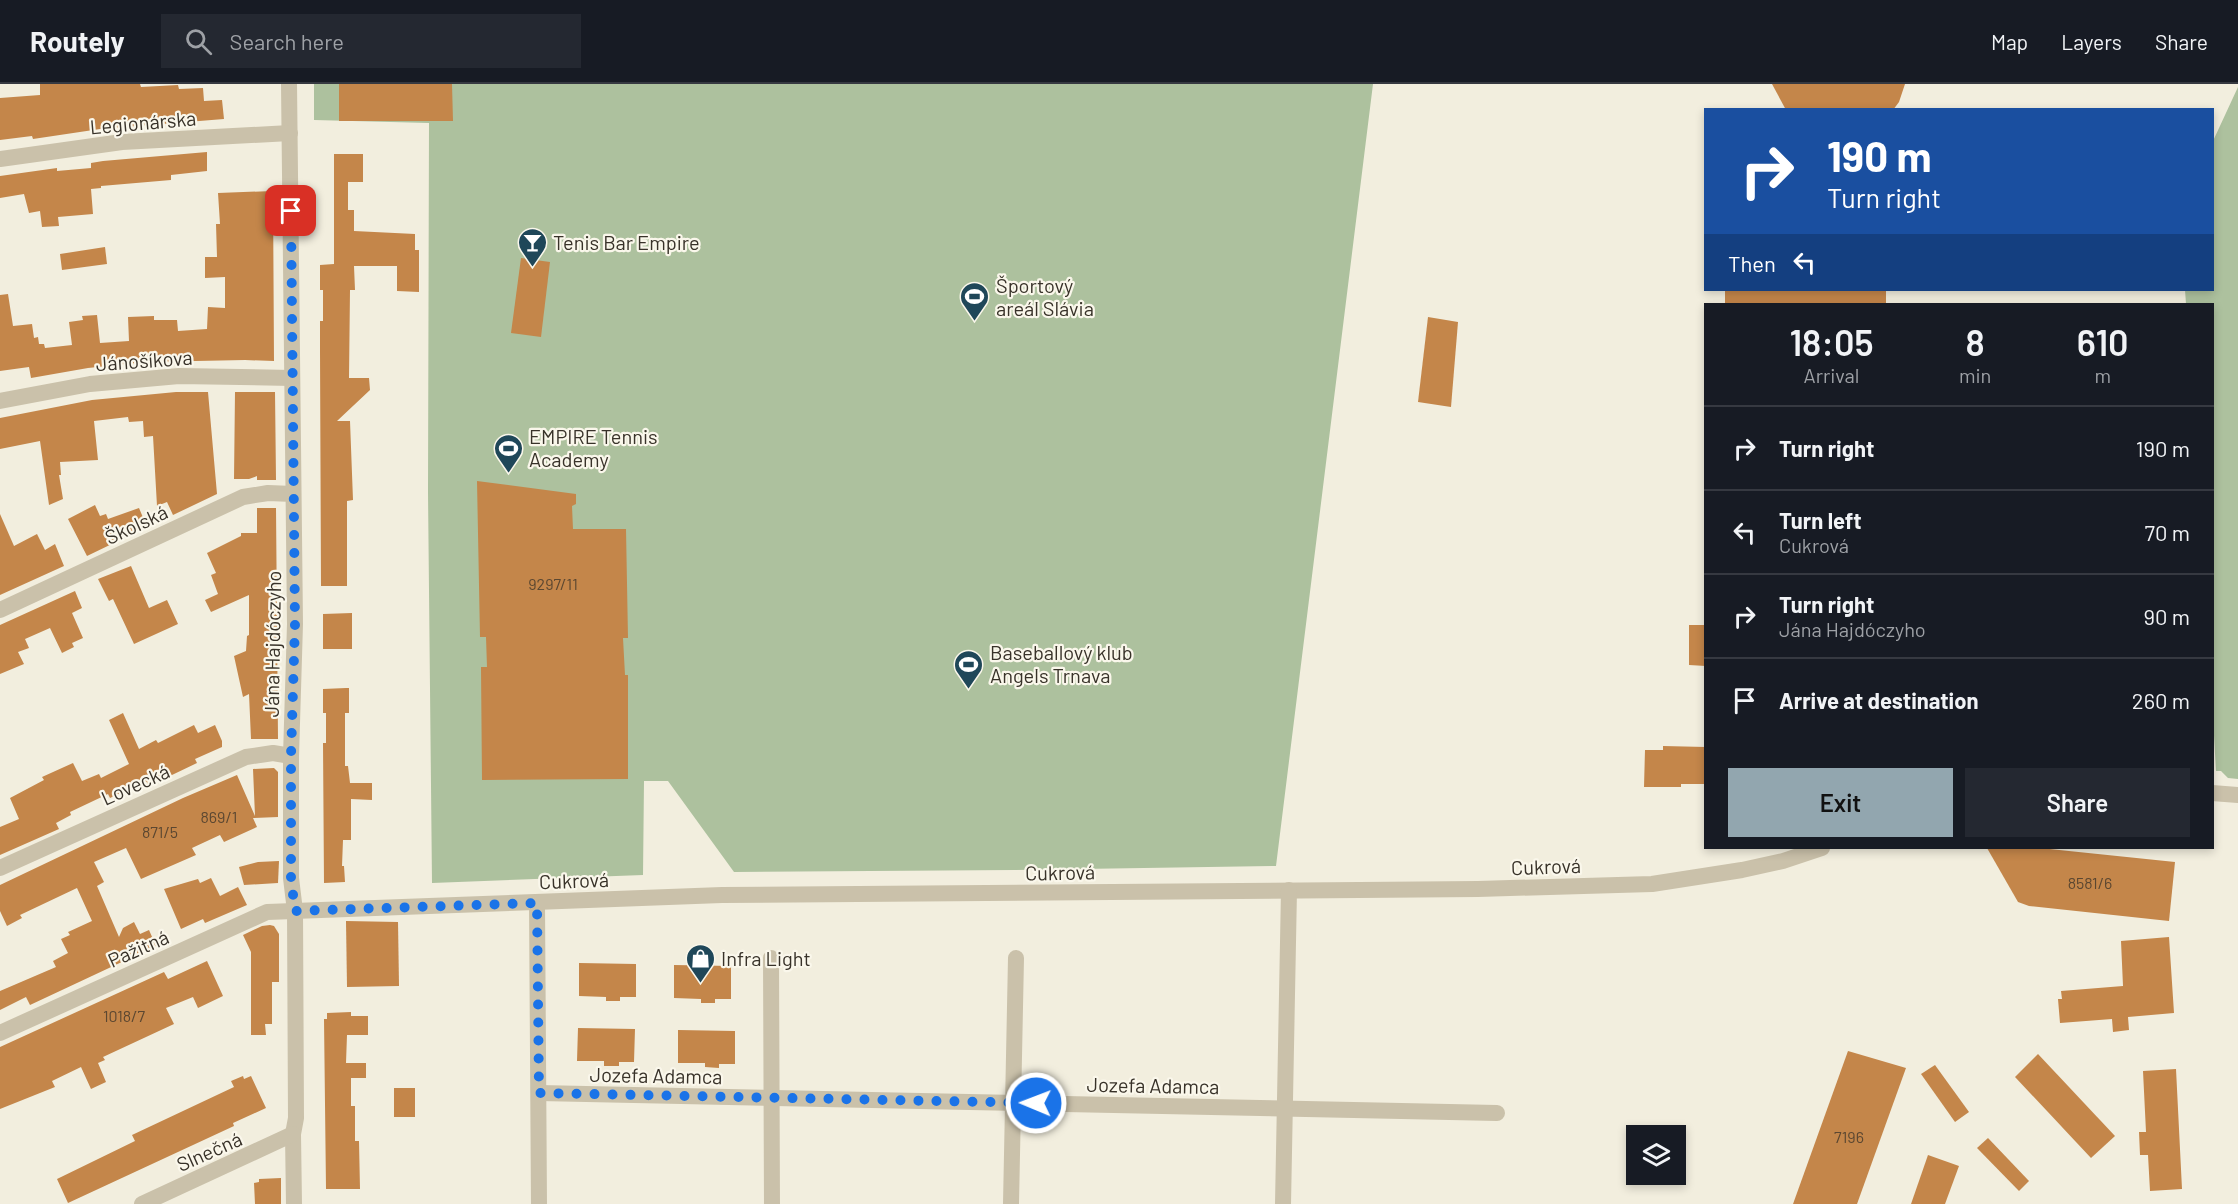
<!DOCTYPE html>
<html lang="en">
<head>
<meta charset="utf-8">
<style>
	:root { --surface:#171b24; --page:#242831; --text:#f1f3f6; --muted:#9ea1a6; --line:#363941; --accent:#92a6af }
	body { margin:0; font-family:Barlow,sans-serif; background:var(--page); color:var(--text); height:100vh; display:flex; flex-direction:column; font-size:22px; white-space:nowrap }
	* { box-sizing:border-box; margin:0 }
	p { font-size:20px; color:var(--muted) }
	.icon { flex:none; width:33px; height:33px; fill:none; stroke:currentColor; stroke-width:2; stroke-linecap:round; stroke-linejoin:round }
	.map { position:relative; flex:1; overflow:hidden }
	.sheet { position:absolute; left:1704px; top:219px; width:510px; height:546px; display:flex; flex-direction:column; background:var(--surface); border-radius:0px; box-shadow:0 3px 9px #0003 }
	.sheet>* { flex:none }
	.top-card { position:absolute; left:1704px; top:24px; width:510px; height:183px; border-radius:0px; box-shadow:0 3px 9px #0003; background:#1a4fa0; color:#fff; overflow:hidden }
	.controls { position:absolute; left:1626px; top:1041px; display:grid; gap:12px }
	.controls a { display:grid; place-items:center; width:60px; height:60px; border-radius:0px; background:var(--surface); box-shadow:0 3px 9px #0003; font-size:30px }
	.pin { position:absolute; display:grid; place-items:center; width:51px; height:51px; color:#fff; margin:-26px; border-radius:12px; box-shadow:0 3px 9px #0006 }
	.me { position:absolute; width:66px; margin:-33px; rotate:271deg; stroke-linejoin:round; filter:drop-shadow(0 0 4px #0008) }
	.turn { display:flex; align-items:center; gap:21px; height:126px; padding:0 24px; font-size:27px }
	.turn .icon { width:78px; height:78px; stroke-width:2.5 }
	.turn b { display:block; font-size:42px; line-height:51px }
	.then { display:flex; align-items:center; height:57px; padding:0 24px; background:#0003; gap:12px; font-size:22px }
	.eta { display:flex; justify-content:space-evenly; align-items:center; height:102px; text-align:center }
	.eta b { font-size:36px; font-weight:600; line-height:42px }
	.action { display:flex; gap:12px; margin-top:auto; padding:12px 24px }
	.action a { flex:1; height:69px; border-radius:0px; background:var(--accent); color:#111; font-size:24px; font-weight:600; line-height:69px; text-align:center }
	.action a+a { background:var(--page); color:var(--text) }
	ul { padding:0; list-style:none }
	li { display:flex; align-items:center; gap:18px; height:84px; padding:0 24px; border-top:2px solid var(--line) }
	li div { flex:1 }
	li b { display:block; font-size:22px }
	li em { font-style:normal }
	header { display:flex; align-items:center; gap:36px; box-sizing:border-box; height:84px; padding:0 30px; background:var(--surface); border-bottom:2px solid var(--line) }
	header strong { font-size:28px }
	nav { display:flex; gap:33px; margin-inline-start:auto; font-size:21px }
	.search { width:420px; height:54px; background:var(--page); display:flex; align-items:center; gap:15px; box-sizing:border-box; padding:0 21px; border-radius:0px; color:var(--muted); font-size:22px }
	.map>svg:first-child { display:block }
	.green { fill:#adc19e }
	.building { fill:#c4864a }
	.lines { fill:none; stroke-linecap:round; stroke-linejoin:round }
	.minor { stroke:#cac1aa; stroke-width:16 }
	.route { stroke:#1a73e8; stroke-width:10; stroke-dasharray:0 18 }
	.labels { text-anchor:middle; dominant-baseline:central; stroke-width:4.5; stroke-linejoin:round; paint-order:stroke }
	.number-label { font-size:16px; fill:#5b4731 }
	.street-label { font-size:20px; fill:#383229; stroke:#faf7eb }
	.poi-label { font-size:20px; fill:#383229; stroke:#faf7eb; text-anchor:start }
</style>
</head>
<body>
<header>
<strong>Routely</strong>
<div class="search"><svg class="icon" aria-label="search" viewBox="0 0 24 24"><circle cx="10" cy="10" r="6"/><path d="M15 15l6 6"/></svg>Search here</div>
<nav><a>Map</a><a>Layers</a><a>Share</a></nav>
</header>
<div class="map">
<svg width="2238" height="1120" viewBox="0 0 2238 1120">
	<rect width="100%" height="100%" fill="#f2eede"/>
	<g class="green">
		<path d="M314 0H1373L1276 782 1015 786 734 788 668 697H644L643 791 432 799 428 408 429 39 314 36Z"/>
		<path d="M2238 3V695L2228 694 2221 687H2216L2213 634 2212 220H2186L2185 206H2212L2213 57Z"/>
	</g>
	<g class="building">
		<path d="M40 0H140L141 3 178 1 179 5 203 4 204 17 222 16 224 35 100 45 33 55 32 52 0 56V14L40 11Z"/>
		<path d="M339 0H452L453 37H339Z"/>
		<path d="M1772 0H1905L1899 18 1893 26H1786Z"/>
		<path d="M207 68V87L171 91V96L101 102V104L91 105 93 130 58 133 59 142 42 143 40 127 29 129 24 110 0 114V92L57 84V87L91 84V79L103 77Z"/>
		<path d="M334 70H363V98H348V126H354V147L415 150V166H419V208L397 207V182H354L355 206H350L349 294H369L370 306 337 337H350L353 416 347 417V502H321L320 266V237H323V206H320V181L334 180Z"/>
		<path d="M273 107 274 277 245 276 146 278 88 284 31 294 29 283 0 287V211L8 210 13 242 32 240 34 254 38 253 39 260H44L45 264 72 261 69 238 83 236 82 232 97 231 100 259 129 257 128 233 154 232V236H177L178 247 207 245 208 223 225 224V193L205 194V173H217L216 140H220L218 109Z"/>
		<path d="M105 163 107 180 62 186 60 170Z"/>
		<path d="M521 174 550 178 541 253 511 249Z"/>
		<rect x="1725" y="206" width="161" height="14"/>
		<path d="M1428 233 1458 238 1451 323 1418 318Z"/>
		<path d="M176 308H208L217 410 173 431 167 418 157 422 153 352 144 353 143 337 129 338 128 333 94 337 98 376 60 378 61 391H59L63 415 49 421 40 357 0 365V334L92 316Z"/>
		<path d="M235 308H275L276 396H257V392L249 395H234Z"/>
		<path d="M477 397 576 410V420L572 422 573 445H626L628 554H623L625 591H628V695L482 696 481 583H487L486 553H480Z"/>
		<path d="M95 421 100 432 106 430 108 435 139 424 147 443 87 472 68 435Z"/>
		<path d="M257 424H276L278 655H251L249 610 243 613 234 572 246 567 247 552 249 551V511L211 528 205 516 218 510 211 491 216 489 207 469 241 452V449H257Z"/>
		<path d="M0 430 14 462 37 450 45 466 55 460 64 482 0 511Z"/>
		<path d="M131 482 149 524 167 516 178 540 134 560 113 515 109 517 98 495Z"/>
		<path d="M75 507 82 524 72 529 83 554 72 559 74 563 62 569 50 544 25 555 29 564 18 568 24 580 0 590V541Z"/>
		<path d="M352 529V565H323V530Z"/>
		<path d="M1689 541H1706V582L1689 581Z"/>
		<path d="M346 604H349V629H345V682H348L350 699H372V716L351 715V756H343L342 782H344L345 798 324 799 323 659H326V629H323V605Z"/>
		<path d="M123 629 139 665 156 656 158 659 194 641 198 649 215 641 222 657V663L195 675 197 679 149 702 146 697 110 714 108 710 70 728 71 731 56 739 59 745 0 771V743L19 735 10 714 44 696 42 693 73 679 82 697 99 690 101 694 129 680 109 636Z"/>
		<path d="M1663 662 1706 663V700H1681V703H1644L1645 666H1663Z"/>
		<path d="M274 684 278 688V733L253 734 257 743 224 758 220 751 192 764 196 771 141 795 126 764 94 778 104 798 97 802 119 853 123 844 134 838 140 850 149 846 156 862 30 921 26 913 0 926V907L56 883 53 877 68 869 61 855 70 851 68 848 92 837 77 804 20 831 22 834 7 842 0 827V801L183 714 237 691 255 732 253 685Z"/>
		<path d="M1987 764H2040L2175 778 2169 837 2029 822 2018 818Z"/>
		<path d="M279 777 278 799 244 801 239 783 258 778Z"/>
		<path d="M211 794 220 812 238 803 247 821 205 839 203 835 181 845 164 805 198 795 200 799Z"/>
		<path d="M346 837 398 838 399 902 347 903Z"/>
		<path d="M270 841 274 842 279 850V898H272V940H265L266 951H251V868L243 851 262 842Z"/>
		<path d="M2169 853 2174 929 2128 933 2129 946 2113 948 2112 935 2060 939 2058 915H2062L2061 907 2123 902 2121 857Z"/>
		<path d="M207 877 223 912 198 924 193 913 166 924 174 940 103 973 105 976 98 979 106 998 91 1005 81 983 52 997 55 1003 0 1025V963L164 888 168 895Z"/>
		<path d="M579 879 636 880V913H620V917H606V913L579 912Z"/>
		<path d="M674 881 731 882V915H715V919H701V915L674 914Z"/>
		<path d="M351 928V932H368V951H347L346 979H366V994H351V1022H355V1057H359L360 1105H326L324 935H327V929Z"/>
		<path d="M578 944 635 945 634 978H619V982H604V977H577Z"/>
		<path d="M678 946 735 947V980H719V984L705 983V979H678Z"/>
		<path d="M1848 967 1906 984 1857 1120H1793Z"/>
		<path d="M2038 970 2115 1052 2091 1074 2015 993Z"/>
		<path d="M1935 981 1969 1028 1955 1038 1921 990Z"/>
		<path d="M2176 985 2182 1105 2150 1107 2148 1071H2140L2139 1048H2146L2143 987Z"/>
		<path d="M243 992 244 995 251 992 266 1024 233 1039 234 1042 68 1119 57 1095 135 1057 132 1051 234 1003 231 997Z"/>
		<rect x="394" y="1004" width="21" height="29"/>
		<path d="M1988 1054 2029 1097 2019 1107 1977 1064Z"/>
		<path d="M1928 1071 1959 1082 1945 1120H1911Z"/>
		<path d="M281 1094V1120H255L254 1099 259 1098V1095Z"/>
	</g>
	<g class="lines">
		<g class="minor">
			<path d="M289 0 295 540 291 672V794L295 827 296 1034 293 1050 294 1120"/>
			<path d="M0 75 122 58 290 49"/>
			<path d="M0 317 90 300 179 292 292 294"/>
			<path d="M0 526 243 413 268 409 293 410"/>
			<path d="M2212 709 2238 711"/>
			<path d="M0 784 246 673 273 669 291 672"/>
			<path d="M537 819 539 1120"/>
			<path d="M771 874 772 1120"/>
			<path d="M0 949 267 828 722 811 1478 805 1652 800 1742 786 1783 777 1822 764"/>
			<path d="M539 1009 1497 1029"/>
			<path d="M142 1120 293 1050"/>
			<path d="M1011 1120 1016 874"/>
			<path d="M1283 1120 1289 806"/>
		</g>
	</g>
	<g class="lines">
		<path class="route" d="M291 127 295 540 291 672V794L295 827 537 819 539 1009 1036 1019"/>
	</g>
	<defs>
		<symbol id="bar-pin" viewBox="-11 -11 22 30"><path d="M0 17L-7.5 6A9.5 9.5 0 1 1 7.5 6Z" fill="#1f4759" stroke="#faf7eb"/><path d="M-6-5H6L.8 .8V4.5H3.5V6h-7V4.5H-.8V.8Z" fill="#fff"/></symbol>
		<symbol id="stadium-pin" viewBox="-11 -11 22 30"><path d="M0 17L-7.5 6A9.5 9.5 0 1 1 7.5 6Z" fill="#1f4759" stroke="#faf7eb"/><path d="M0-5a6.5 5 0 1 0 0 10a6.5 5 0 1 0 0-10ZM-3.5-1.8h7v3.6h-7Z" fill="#fff"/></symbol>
		<symbol id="shop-pin" viewBox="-11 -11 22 30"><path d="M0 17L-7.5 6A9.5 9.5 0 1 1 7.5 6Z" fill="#1f4759" stroke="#faf7eb"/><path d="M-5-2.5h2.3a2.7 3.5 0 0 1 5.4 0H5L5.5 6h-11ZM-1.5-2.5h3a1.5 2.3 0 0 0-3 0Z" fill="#fff"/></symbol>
	</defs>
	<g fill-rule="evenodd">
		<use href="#bar-pin" x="516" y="142" width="33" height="45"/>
		<use href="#stadium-pin" x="958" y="196" width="33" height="45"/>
		<use href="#stadium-pin" x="492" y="348" width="33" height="45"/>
		<use href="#stadium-pin" x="952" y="564" width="33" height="45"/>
		<use href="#shop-pin" x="684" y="858" width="33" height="45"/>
	</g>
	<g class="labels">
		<g class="number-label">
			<text x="553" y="499">9297/11</text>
			<text x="219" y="732">869/1</text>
			<text x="160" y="747">871/5</text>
			<text x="2090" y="798">8581/6</text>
			<text x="124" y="931">1018/7</text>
			<text x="1849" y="1052">7196</text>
		</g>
		<g class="street-label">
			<text transform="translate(143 38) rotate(-5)">Legionárska</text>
			<text transform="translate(144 276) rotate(-4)">Jánošíkova</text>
			<text transform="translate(136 440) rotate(-25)">Školská</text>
			<text transform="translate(272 560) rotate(-89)">Jána Hajdóczyho</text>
			<text transform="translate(135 700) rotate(-24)">Lovecká</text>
			<text transform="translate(1546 782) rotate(-2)">Cukrová</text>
			<text transform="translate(1060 788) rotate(-1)">Cukrová</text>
			<text transform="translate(574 796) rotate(-2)">Cukrová</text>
			<text transform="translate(138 864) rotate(-24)">Pažitná</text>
			<text transform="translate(656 991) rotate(1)">Jozefa Adamca</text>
			<text transform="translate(1153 1001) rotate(1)">Jozefa Adamca</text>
			<text transform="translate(209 1067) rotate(-24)">Slnečná</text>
		</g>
		<g class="poi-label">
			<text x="553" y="158">Tenis Bar Empire</text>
			<text x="996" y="201">Športový<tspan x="996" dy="23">areál Slávia</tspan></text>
			<text x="529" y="352">EMPIRE Tennis<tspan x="529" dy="23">Academy</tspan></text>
			<text x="990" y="568">Baseballový klub<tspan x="990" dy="23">Angels Trnava</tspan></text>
			<text x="721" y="874">Infra Light</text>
		</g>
	</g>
</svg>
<div class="controls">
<a><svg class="icon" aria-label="layers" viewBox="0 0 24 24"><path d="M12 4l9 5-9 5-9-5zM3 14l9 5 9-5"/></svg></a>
</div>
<div class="pin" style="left:291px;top:127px;background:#d93025"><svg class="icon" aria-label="arrive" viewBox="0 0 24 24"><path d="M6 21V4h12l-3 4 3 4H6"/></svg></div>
<svg class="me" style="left:1036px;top:1019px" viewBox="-20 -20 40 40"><circle r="17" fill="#1a73e8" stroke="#fff" stroke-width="3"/><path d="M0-11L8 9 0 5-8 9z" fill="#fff"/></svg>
<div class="top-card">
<div class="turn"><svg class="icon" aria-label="right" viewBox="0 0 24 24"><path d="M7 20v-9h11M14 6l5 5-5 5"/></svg><div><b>190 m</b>Turn right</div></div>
<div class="then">Then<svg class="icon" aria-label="left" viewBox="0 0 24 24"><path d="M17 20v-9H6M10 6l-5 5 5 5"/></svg></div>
</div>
<section class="sheet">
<div class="eta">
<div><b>18:05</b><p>Arrival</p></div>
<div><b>8</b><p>min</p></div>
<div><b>610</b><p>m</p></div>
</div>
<ul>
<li><svg class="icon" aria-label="right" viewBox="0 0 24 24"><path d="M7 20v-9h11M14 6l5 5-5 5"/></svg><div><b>Turn right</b></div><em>190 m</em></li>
<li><svg class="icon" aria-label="left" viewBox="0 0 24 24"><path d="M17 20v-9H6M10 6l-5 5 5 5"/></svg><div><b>Turn left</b><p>Cukrová</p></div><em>70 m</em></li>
<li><svg class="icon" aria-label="right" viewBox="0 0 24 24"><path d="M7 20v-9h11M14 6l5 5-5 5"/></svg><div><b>Turn right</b><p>Jána Hajdóczyho</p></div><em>90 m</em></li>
<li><svg class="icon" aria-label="arrive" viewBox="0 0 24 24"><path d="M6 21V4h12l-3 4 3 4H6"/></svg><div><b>Arrive at destination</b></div><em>260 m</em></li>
</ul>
<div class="action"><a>Exit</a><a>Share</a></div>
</section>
</div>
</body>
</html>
